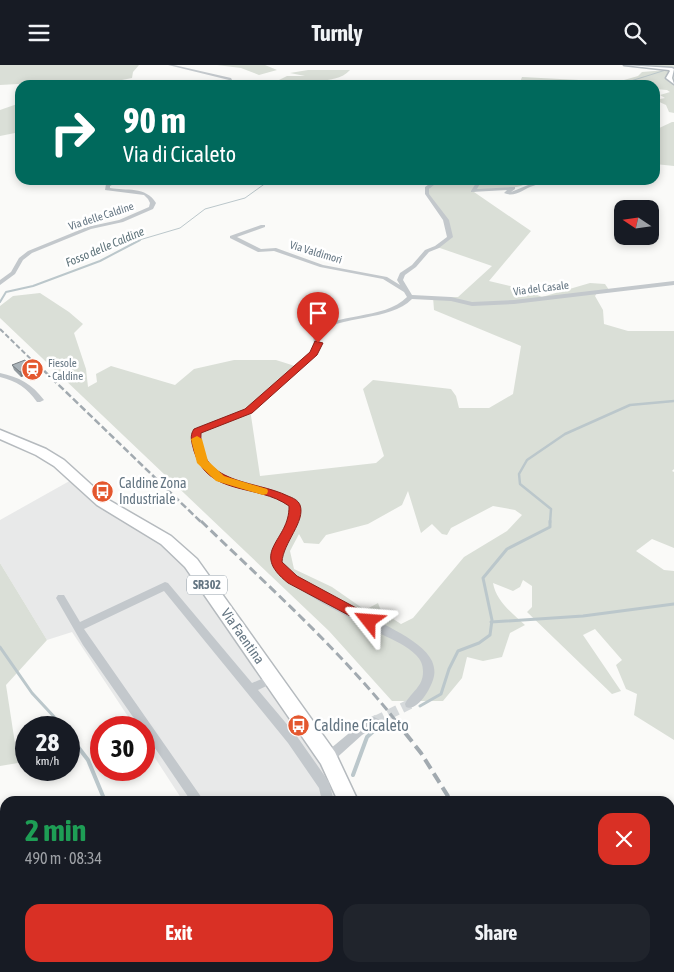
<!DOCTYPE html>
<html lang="en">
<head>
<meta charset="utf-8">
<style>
	:root { --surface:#171b24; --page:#20242c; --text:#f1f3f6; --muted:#9ea1a6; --accent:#d93025 }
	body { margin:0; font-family:"Asap Condensed",sans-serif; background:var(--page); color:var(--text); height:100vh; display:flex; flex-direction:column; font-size:19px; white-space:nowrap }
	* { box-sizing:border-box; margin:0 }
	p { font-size:16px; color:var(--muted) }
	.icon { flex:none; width:28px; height:28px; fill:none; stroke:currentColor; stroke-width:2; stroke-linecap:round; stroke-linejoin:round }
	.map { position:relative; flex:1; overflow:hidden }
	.details { position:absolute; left:0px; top:731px; width:675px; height:176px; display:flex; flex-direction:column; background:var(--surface); border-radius:15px 15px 0 0; box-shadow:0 2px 8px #0003 }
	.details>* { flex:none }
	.banner { position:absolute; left:15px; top:15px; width:645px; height:105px; border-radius:15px; box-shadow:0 2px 8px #0003; background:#00695c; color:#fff; overflow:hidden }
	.needle { width:32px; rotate:283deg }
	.buttons { position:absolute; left:614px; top:135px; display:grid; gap:10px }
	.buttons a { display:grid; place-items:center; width:45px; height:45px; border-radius:10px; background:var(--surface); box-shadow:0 2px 8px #0003; font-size:25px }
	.speed { position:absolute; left:15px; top:651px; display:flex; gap:10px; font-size:25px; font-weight:700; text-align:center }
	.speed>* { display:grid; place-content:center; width:65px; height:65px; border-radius:50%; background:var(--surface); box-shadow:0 2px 8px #0003; line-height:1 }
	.speed small { font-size:12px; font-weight:400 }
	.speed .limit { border:8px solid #d22; background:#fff; color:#111 }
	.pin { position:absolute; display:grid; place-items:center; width:42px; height:42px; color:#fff; margin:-51px -21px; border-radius:50% 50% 50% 0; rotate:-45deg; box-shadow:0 0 5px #0007 }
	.pin .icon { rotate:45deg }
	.me { position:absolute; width:55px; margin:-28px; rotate:298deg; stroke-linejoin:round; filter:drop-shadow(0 0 4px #0008) }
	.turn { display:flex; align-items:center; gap:18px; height:105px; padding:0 25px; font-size:22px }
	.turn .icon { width:65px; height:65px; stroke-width:2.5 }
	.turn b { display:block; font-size:35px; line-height:42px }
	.round { display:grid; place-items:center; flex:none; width:52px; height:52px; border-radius:15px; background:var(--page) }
	.headline { display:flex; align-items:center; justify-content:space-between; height:85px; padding:0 25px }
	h1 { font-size:30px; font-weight:700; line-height:38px; color:#1e9e55 }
	.action { display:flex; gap:10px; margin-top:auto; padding:10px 25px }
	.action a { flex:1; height:58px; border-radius:15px; background:var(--accent); color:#fff; font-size:20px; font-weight:700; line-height:58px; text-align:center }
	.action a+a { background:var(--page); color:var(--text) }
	header { display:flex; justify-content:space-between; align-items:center; height:65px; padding:0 25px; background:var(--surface); font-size:22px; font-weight:700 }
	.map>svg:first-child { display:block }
	.built { fill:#e8e9e9 }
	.green { fill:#dadfd7; fill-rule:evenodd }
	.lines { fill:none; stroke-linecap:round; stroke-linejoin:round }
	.stream-far4 { stroke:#bbc7cb; stroke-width:1 }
	.stream-far3 { stroke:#bbc7cb; stroke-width:2 }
	.stream-far2 { stroke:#bbc7cb; stroke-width:2.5 }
	.stream-far1 { stroke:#bbc7cb; stroke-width:3 }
	.stream { stroke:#bbc7cb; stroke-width:4 }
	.street-tunnel-far1 { stroke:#d5d9db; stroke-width:10; stroke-dasharray:10 5; stroke-linecap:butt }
	.street-tunnel { stroke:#d5d9db; stroke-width:12; stroke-dasharray:12 6; stroke-linecap:butt }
	.secondary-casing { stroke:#b3babf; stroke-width:3 }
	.primary-casing { stroke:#b5babe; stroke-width:3 }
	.street { fill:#c3c8cc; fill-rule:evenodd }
	.secondary { fill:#fff; fill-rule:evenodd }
	.primary { fill:#fff; fill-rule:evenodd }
	.rail-far3 { stroke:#a2aab0; stroke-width:2; stroke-dasharray:5 2.5; stroke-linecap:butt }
	.rail-far2 { stroke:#a2aab0; stroke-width:2.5; stroke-dasharray:7 3; stroke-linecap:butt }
	.rail-far1 { stroke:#a2aab0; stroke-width:3; stroke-dasharray:9 4.5; stroke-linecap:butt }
	.rail { stroke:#a2aab0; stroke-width:4; stroke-dasharray:11 5.5; stroke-linecap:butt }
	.wall { fill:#929a9f }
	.shaded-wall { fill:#777d82 }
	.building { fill:#aab3b9; stroke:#777d82 }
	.route { fill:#d93025; stroke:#8d1f18 }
	.slow { fill:#f59e0b }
	.labels { text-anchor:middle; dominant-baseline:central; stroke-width:5; stroke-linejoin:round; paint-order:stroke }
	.far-street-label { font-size:11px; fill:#657683; stroke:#fff }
	.far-poi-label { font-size:11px; fill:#657683; stroke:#fff; text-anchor:start }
	.far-water-label { font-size:12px; font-style:italic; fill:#60757c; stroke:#fff }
	.shield { fill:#fff; stroke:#939fa8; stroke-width:1 }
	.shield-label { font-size:12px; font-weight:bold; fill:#657683 }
	.poi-label { font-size:14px; fill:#657683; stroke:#fff; text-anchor:start }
	.street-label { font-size:14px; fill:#657683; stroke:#fff }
	.near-poi-label { font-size:16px; fill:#657683; stroke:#fff; text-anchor:start }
</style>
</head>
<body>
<header><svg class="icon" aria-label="menu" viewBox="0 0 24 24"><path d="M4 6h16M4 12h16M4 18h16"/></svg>Turnly<svg class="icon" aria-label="search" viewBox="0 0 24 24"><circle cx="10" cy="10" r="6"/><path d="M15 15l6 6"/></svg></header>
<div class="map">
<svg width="674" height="907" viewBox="0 0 674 907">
	<rect width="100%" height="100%" fill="#fafaf8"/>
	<path class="built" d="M82 409 105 432 162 467 194 492 244 557 342 701 358 736H183L144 676V662H135L72 567 47 575 0 498V455Z"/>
	<g class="green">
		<path d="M0 0H139L133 7 132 13 122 15 128 20H48L36 18 0 20Z"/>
		<path d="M217 0H265L277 5 259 10 241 3Z"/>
		<path d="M648 0H674V48L669 47 666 40 655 35 665 33 660 30 670 27 667 25 655 24V20H519L522 12 617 17 638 11 642 7 666 5 668 3Z"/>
		<path d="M308 5H350C342 14 329 15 317 16L328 20H270L280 17 279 15 287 11H305L290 8Z"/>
		<path d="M20 38V67L0 71V45Z"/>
		<path d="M672 57H674V101L655 99V65Z"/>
		<path d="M438 115H532C516 128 493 120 474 127L531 166 489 216 536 227 537 230 542 232 590 218 605 219 609 225 597 228 595 231 603 245 604 259 628 266H674V404L672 406 674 407V483L652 474 636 486 664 505 674 506V675L634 650 637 629 626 624 616 600 622 595 595 564 583 570 621 626 612 629 527 547 532 542V521L523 515 520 522 513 526 493 518C496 536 512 548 525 560L510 568 502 592 483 596 467 592 462 613 443 636H392L329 566 0 253V241L13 231 40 228 69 247 83 259 74 268 86 304 88 322 97 317 96 309 111 301 175 320 194 304 234 295H276L298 302 250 344 260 411 376 398 384 391 363 324 373 315 451 324 456 331 459 343H489L513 329 521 281 434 245 433 232H458L492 201 437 182 450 171 446 155 427 129 432 118ZM408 426 421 468 432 459 442 469 447 470 451 463 493 441 515 445 522 450 507 466 464 492 413 553 401 559 381 546 378 538 365 545 332 522 294 504 290 486 299 469 304 478 319 479 326 470 368 459 402 440Z"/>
		<path d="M0 498 47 575 6 620 18 698 0 701Z"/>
	</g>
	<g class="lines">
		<g class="stream-far4">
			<path d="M618 20 669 4"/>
			<path d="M136 176 180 163 205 144 245 133 270 115"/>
		</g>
		<path class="stream-far3" d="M0 237 6 227 33 221 100 196 140 175"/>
		<path class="stream-far2" d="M550 458 551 444 520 419 519 409 527 395 565 369 630 340 674 336"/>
		<g class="stream-far1">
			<path d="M491 557 583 551 674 539"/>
			<path d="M0 582 32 628 58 656"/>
			<path d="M420 641 441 629 449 604 458 586 479 578 490 570 492 555 483 513 507 484 550 462V456"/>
		</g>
		<g class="stream">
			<path d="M57 655 63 662"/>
			<path d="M69 670 88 695 105 736"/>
			<path d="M353 710 367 672 378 662"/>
			<path d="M185 902 187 907"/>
			<path d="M230 907 233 902"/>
		</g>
		<path class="street-tunnel-far1" d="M375 656 410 639"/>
		<path class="street-tunnel" d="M374 657 378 655"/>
		<defs>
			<path id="secondary" d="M624 0 672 3 674 4 672 13 674 19 666 13 670 6 669 5Z"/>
			<g id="primary">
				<path d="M0 365 46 384 64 395 107 434 171 471 197 494 335 687 358 736H338L321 699 185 502 161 479 97 440 54 401 36 390 0 374Z"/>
				<path d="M343 902H367L369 907H345Z"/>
			</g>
		</defs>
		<use href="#secondary" class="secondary-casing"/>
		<use href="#primary" class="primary-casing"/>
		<g class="street">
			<path d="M168 0H174L231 13 233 17 242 20 231 19 229 15Z"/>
			<path d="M115 115H121L110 121V123C126 126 146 121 156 138L153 144 123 157 91 164 32 188 23 195 15 209 0 220V215L11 207 19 193 28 186 87 162 119 155 149 142 150 138 148 134 144 130 105 125 106 119Z"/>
			<path d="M435 115H440L429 124V129L449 155 453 172 439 183 429 187 416 202 405 210 403 215 412 230 451 232 472 237 514 235 674 216V220L514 239 472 241 451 236 412 234C390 257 339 249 319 269L320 281 315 289 252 348 203 366 200 369 207 397 223 412 242 419 278 427 298 438C305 457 284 478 281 496 300 517 325 530 350 543 373 555 421 573 432 596 434 601 435 606 434 611 432 622 418 647 406 642L405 639C411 627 423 622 423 607 423 600 421 595 416 590 407 581 394 575 383 570 350 551 293 529 271 497 275 477 291 462 291 441L272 431 237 423 217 416 199 398 192 369 197 362 246 344 311 287 314 279 313 269C333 246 384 256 407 232L404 227 383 214 320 202 274 186 258 187 230 173V171L261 160H265V162L237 172 261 184 276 183 323 200 387 212 400 220 397 215 400 208 412 200 425 185 435 181 447 172 443 155 425 129V122Z"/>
			<path d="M478 115H482L477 124 515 122V124L511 127 533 118 557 116 559 117 557 118C549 118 540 118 533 121 523 124 515 133 504 128L507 125 471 127V126Z"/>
			<path d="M0 308C19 312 32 319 44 335L40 337H37C27 323 17 316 0 312Z"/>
			<path d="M165 517 168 518 252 618 273 609 277 610 278 613 277 616 258 625 296 670 329 717 334 736H322L319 723 288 678 164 526 84 564 204 736H191L144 667V662H140L83 580 56 533 58 530H64L80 557Z"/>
			<path d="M374 652 378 654 380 657 378 660 362 670 332 697 328 698 324 697 322 693 324 689 354 664Z"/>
			<path d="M276 902H290L291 907H277Z"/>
		</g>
		<use href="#secondary" class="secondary"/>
		<use href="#primary" class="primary"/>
		<path class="rail-far3" d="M0 264 38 301"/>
		<path class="rail-far2" d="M37 299 202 458"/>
		<path class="rail-far1" d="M201 456C268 521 338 583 396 656"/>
		<g class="rail">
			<path d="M395 655 421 688 451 736"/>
			<path d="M553 902 555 907"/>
		</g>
	</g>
	<path class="wall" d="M12 300 32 302 34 307 21 312 14 305Z"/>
	<path class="shaded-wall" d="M32 302 34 307 21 312 20 307Z"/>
	<path class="building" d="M25 295 32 302 20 307 12 300Z"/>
	<path class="route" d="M315 276 323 278 317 290 252 348 201 368C198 420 256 415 288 431 293 433 298 435 300 440 306 456 283 478 282 497L297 511 373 552 375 556 373 560 369 561 288 518C248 486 290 476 289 441 257 418 208 432 194 386 192 378 189 371 194 364L245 344 310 287Z"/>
	<path class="slow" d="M197 371 202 374 208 396 224 411 267 424 268 426 267 429 263 430 216 416 197 398 191 374Z"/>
	<defs>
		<symbol id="station-disc" viewBox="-11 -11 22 22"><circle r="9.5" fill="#e4572e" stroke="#fff"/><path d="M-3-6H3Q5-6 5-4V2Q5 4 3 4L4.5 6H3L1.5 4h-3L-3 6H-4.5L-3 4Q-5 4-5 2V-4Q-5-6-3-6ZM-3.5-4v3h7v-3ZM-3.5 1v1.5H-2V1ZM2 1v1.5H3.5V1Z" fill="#fff"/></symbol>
		<symbol id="bus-disc" viewBox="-11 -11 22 22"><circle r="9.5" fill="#e4572e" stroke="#fff"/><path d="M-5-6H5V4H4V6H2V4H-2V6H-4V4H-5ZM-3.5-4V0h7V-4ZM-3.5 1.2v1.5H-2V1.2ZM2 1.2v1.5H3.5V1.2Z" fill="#fff"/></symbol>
	</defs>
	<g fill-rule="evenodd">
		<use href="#station-disc" x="20" y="292" width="25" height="25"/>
		<use href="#bus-disc" x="90" y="414" width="25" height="25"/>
		<use href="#bus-disc" x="286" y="648" width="25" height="25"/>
	</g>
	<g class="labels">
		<g class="far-street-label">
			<text transform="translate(101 151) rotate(-18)">Via delle Caldine</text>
			<text transform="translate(316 187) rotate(17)">Via Valdimori</text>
			<text transform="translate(541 223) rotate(-7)">Via del Casale</text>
		</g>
		<g class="far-poi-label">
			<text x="48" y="298">Fiesole<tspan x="48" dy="13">- Caldine</tspan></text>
		</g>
		<g class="far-water-label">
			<text transform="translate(105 182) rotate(-23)">Fosso delle Caldine</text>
		</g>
		<rect class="shield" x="187" y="510.5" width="40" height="19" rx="4"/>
		<g class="shield-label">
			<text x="207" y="520">SR302</text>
		</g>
		<g class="poi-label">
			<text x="119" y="418">Caldine Zona<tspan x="119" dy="16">Industriale</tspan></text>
		</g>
		<g class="street-label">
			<text transform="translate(243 571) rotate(55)">Via Faentina</text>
		</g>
		<g class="near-poi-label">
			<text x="314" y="660">Caldine Cicaleto</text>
		</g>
	</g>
</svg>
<div class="buttons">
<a><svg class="needle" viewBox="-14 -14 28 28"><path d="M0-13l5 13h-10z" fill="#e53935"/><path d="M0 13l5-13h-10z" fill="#9ea1a6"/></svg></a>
</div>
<div class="speed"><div>28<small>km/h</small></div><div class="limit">30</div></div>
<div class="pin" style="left:318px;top:278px;background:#d93025"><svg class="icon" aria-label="arrive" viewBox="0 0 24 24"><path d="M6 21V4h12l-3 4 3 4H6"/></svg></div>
<svg class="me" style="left:369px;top:556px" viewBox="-20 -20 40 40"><path d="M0-17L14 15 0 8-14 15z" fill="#d93025" stroke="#fff" stroke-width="4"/></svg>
<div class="banner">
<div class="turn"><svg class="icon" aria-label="right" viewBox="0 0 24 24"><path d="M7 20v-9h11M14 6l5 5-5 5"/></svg><div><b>90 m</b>Via di Cicaleto</div></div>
</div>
<section class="details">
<div class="headline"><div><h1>2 min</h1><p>490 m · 08:34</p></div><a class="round" style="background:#d93025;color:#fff"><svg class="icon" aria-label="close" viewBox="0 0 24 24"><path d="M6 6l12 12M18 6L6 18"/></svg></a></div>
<div class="action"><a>Exit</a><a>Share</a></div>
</section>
</div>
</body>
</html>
